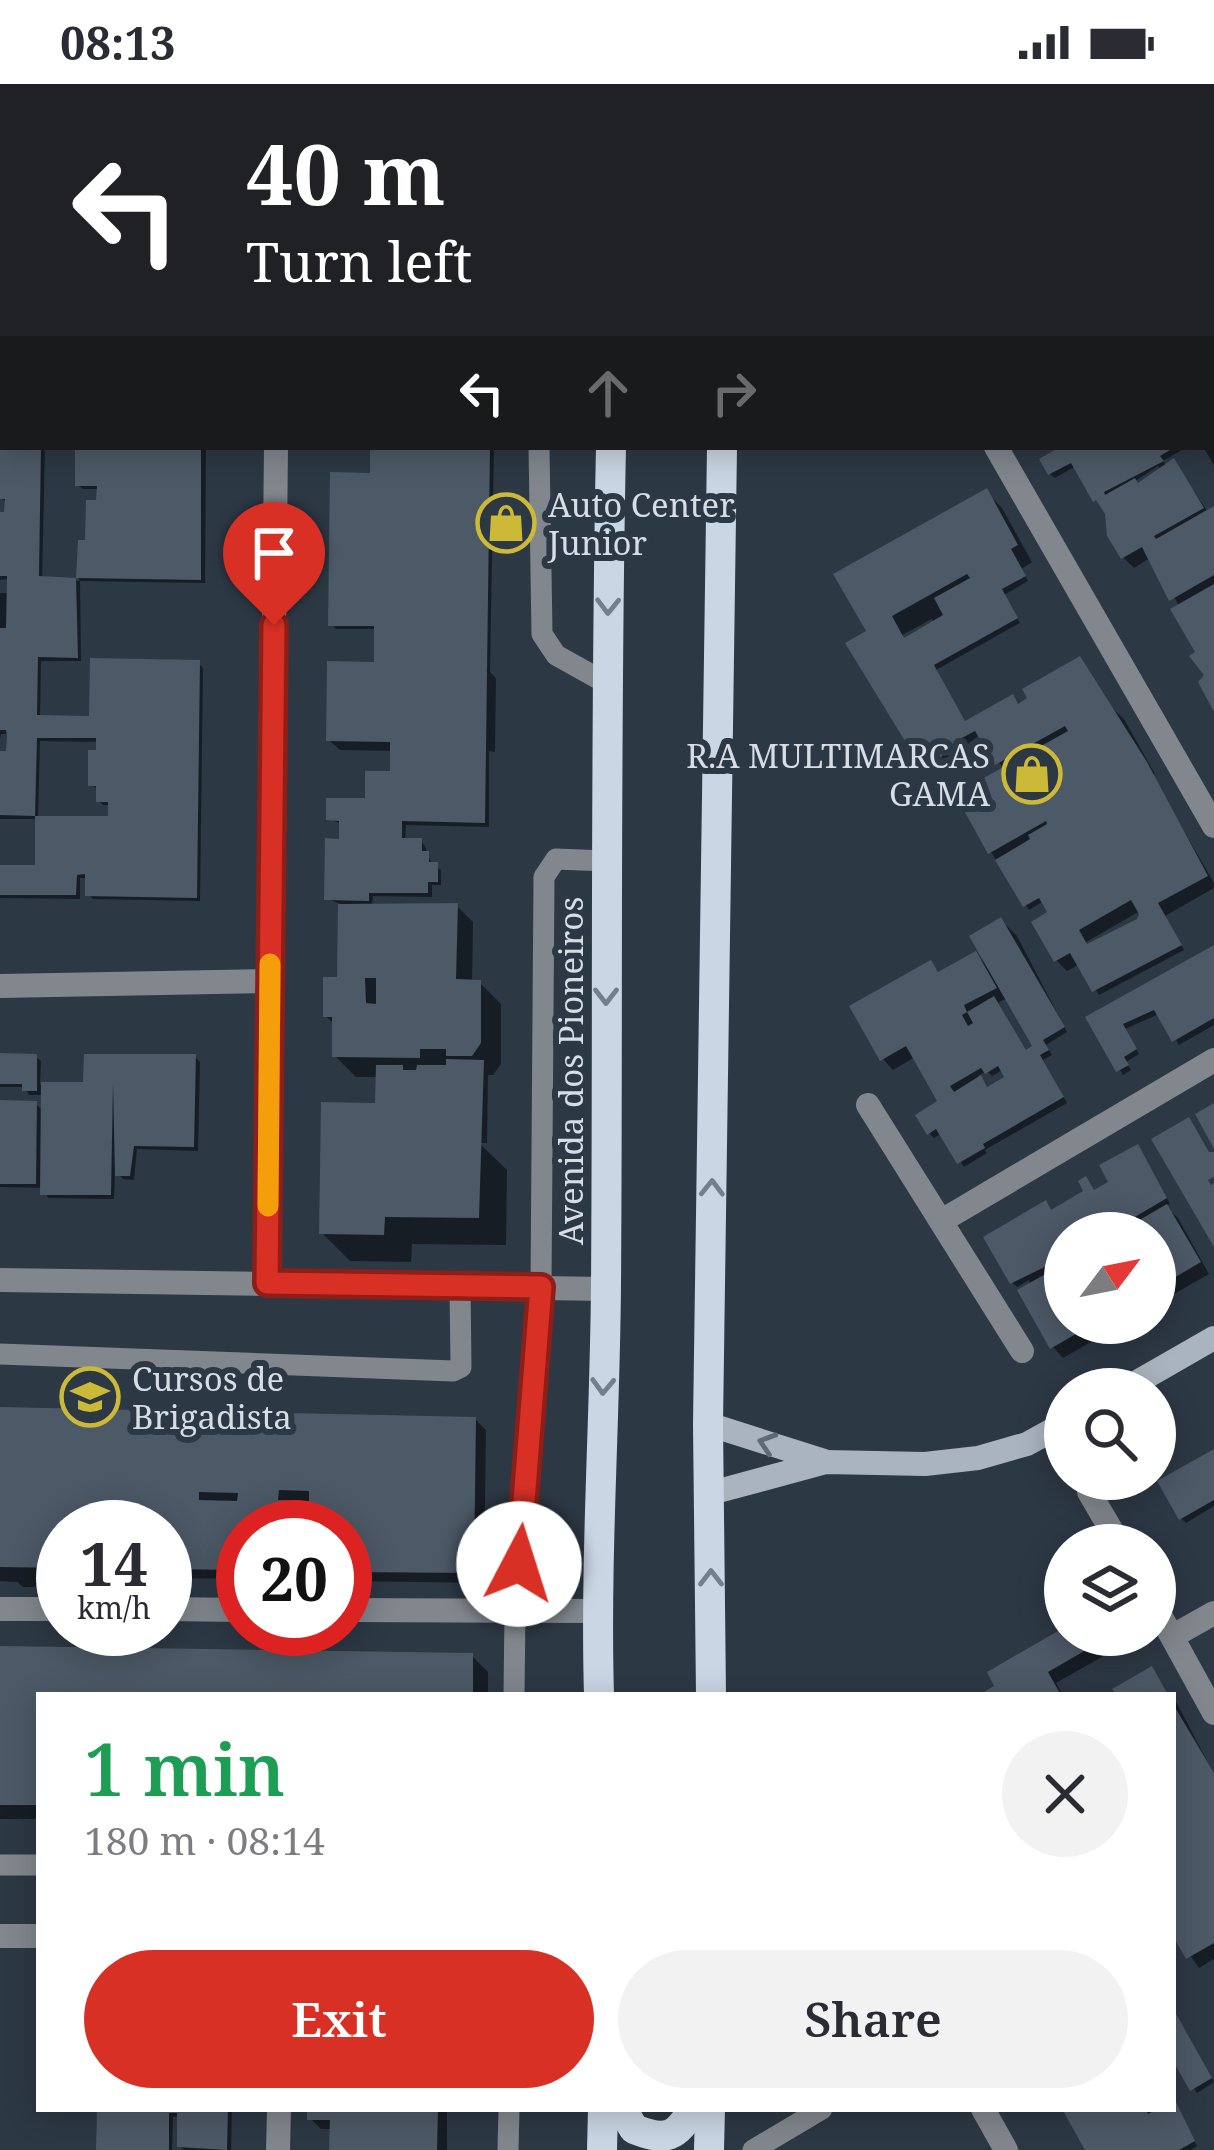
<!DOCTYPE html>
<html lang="en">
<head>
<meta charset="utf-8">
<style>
	:root { --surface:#fff; --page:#f2f2f3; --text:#2b2b33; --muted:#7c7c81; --accent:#d93025 }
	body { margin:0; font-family:"Noto Serif",serif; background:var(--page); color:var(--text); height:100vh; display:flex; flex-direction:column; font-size:45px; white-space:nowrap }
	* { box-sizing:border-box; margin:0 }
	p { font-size:39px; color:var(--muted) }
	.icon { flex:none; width:66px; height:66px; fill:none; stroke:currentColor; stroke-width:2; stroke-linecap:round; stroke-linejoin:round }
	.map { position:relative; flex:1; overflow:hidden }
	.panel { position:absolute; left:36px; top:1608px; width:1140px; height:420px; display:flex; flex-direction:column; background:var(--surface); border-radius:0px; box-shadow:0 6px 30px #0003 }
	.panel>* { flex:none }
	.top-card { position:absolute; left:0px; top:0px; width:1215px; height:366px; box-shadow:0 6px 30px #0003; background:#202124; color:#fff; overflow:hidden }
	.needle { width:78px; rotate:58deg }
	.fabs { position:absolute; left:1044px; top:1128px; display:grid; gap:24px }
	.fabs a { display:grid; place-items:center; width:132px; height:132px; border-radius:50%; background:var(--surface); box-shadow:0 6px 30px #0003; font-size:60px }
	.speed { position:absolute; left:36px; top:1416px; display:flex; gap:24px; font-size:60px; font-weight:700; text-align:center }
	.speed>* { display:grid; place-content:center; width:156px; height:156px; border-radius:50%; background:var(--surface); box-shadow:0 6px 30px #0003; line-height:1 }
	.speed small { font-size:30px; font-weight:400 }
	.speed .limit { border:18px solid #d22; background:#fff; color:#111 }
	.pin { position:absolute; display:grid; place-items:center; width:102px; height:102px; color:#fff; margin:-123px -51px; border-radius:50% 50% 50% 0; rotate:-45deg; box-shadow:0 0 12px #0007 }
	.pin .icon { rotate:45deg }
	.me { position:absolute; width:132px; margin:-66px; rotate:5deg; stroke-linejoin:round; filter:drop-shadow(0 0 9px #0008) }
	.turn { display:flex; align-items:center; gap:42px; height:252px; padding:0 48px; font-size:54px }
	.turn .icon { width:156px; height:156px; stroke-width:2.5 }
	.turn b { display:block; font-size:84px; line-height:102px }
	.lanes { display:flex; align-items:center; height:114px; padding:0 48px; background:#0003; justify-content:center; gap:60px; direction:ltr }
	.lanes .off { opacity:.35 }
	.round { display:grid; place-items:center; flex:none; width:126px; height:126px; border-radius:63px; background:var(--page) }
	.headline { display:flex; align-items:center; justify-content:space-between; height:204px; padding:0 48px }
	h1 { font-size:72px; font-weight:600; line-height:90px; color:#1e9e55 }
	.primary-button { display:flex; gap:24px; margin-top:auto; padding:24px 48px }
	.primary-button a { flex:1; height:138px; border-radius:72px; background:var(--accent); color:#fff; font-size:48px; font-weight:600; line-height:138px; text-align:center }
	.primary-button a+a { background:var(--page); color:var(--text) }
	.status { display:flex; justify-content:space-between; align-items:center; height:84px; padding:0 60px; background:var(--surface); direction:ltr }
	.status svg { height:33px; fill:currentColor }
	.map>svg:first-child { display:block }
	.shadow { fill:#0007; fill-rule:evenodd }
	.building { fill:#4c5966; fill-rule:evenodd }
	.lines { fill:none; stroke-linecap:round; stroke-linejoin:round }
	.lane { stroke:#81878d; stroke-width:21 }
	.street { stroke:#81878d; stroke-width:24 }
	.secondary { stroke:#aab4be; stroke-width:24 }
	.primary { stroke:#cad6e4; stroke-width:30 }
	.oneway { stroke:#737f8c }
	.oneway2 { stroke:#5e6a75 }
	.route-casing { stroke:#8d1f18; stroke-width:30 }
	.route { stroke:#d93025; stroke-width:21 }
	.slow { stroke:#f59e0b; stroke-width:21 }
	.labels { text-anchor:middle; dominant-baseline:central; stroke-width:12; stroke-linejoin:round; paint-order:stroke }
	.poi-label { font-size:33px; fill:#d6dde5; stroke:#2c3844; text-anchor:start }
	.street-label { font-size:33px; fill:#d6dde5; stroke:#2c3844 }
</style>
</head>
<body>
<div class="status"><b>08:13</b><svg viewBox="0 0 49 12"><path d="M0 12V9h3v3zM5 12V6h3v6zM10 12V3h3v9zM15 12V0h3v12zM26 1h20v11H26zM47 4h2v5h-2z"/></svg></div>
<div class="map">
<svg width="1214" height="2066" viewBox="0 0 1214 2066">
	<rect width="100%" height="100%" fill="#2c3844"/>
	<g class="shadow">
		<path d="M948 0H1028L1030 3H943Z"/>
		<path d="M1056 0H1082L1084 3H1058Z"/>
		<path d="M1091 0H1170L1165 3Z"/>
		<path d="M1193 0H1214V64L1212 3H1188Z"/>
		<path d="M0 19 3 20V157H0Z"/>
		<path d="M1214 135V191L1212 192V136Z"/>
		<path d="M0 194 3 200V234H0Z"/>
		<path d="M1212 217 1214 220V276L1212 272Z"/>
		<path d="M0 259 3 363H45L42 496 79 497 81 459H88L100 405H83L78 401V363H206L205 499 80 497 81 577H41L40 634 92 635 198 579 203 584 200 817 93 815 88 810V794H80V815L0 814V784H38V735H0V670H9V650H1L0 655V509H9L10 495 0 496V431H7L8 418 0 414ZM40 657 99 658 91 701 99 706V717L103 721H111V735H38Z"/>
		<path d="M1212 322 1214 326V381L1203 363H1212Z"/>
		<path d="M336 363H494L490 588 496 594 495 668 489 667V743L406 741 405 757H421L425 762 432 781 441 786V801H432V813L373 812 372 823 457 822 473 838 472 899H480L501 920V980L493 991H488L487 1059H479L507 1086 506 1161 412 1160 411 1178 350 1177 322 1149 378 1022 379 993H356L335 972V941L326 932 344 897 341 820 327 815 342 740 329 735 368 717 393 690V667L340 666 329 656 381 581 377 545H336L331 540 373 392V366Z"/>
		<path d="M1066 363 1182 366 1163 377 1167 383 1174 378 1208 428 1214 425V621L1208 592 1180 523 1150 474 1134 484 1124 474 1108 430 1076 382 1055 394 1050 390ZM1158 382 1162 386 1139 402 1134 398Z"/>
		<path d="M986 408 1002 424 1032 478 1021 485 1028 497 1004 511 1020 539 936 586 966 640 1019 623 1113 625 1124 635 1155 690 1152 692 1214 799V804L1165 832 1184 866 1099 911 1080 880 1067 887 1056 876 1051 829 1044 817 1029 826 991 768 1004 686 981 650 945 677 934 661 918 670 913 666 871 548ZM932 535 934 539 905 557 902 551ZM1140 827 1138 838 1083 866 1081 861Z"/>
		<path d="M1001 836 1017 852 1067 948 1046 961 1052 971 1043 976 1067 1019 985 1066 987 1069 964 1083 942 1049 934 1054 929 1049 941 1019 915 973 893 986 883 975 930 880 941 890 976 870 989 884ZM1007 914 1036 963 1027 969 998 919ZM1003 986 1008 994 988 1006 978 992 987 987 992 992Z"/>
		<path d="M1214 864V941L1179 961 1159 930 1125 945 1139 970 1126 978 1131 986 1123 991 1089 934Z"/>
		<path d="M0 972 36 973 41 977 40 1001H86L195 973 200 978 198 1067 137 1065 134 1096 123 1095 115 1087 114 1115 48 1114 43 1104 0 1103V1019L36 1020 44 1028V1011H29L25 1003H0Z"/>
		<path d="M1142 1068 1170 1120 1165 1122 1178 1134 1209 1190 1155 1221V1149H1121L1115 1138 1106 1141 1110 1149H1065V1239H1124L1063 1274 1053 1263 1029 1196 1017 1203 1012 1198 1052 1129 1112 1100Z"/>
		<path d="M0 1326 475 1335 486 1346 484 1499 345 1497V1443H243V1495L171 1494V1500H165V1443H63V1503H23L18 1498 0 1497Z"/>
		<path d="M1214 1369V1422L1186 1439 1181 1434Z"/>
		<path d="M1065 1546V1551L1137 1553 1056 1599 1063 1611H986Z"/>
		<path d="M0 1565 472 1572 488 1588V1611H39V1735H0Z"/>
		<path d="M1173 1612 1214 1690V1875L1199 1884 1173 1846Z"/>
		<path d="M1173 1924 1214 1998 1197 2009 1173 1974Z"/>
		<path d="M1173 2018 1197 2062 1191 2066H1089L1066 2025H1173Z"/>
		<path d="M100 2025H232L231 2066H184L180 2062V2032L173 2033 172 2066H99Z"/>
		<path d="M310 2025H447V2066H332L333 2045H321L310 2034Z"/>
	</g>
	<g class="building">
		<path d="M0 363H41L39 492 76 494 78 574 38 573 37 631 89 632 90 574 200 576 197 814 85 812V790L77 791 76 811H0V781H35V732H108V718H96V702H88V666H96V654H37L35 732 0 731V667H6L7 652 6 646H0V544H6L7 492H0V428H4L5 415H0Z"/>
		<path d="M75 363H201V496L76 494 78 456H85L86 416H96L97 402H75Z"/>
		<path d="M370 363H490L485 739 402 737V754H422V767H429V778H438V798H428V809H369V817L324 816 325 754 339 755V737L326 736V714H365V687H390V658L326 657 327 577 374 578V542H328L330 388 370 389Z"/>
		<path d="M1060 363H1175L1160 372 1164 377 1104 408 1105 411 1135 394 1138 399 1174 374 1204 424 1154 452 1156 455 1214 422V491L1169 517 1142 463 1121 475 1107 452 1105 430 1096 416 1093 418 1071 379 1048 391 1039 375Z"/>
		<path d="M987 404 1018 461 1011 465 1026 492 1002 505 1018 534 934 581 965 637 1013 610 1018 620 1027 614 1022 605 1080 572 1147 678 1208 792 1158 819 1182 861 1092 908 1070 869 1054 878 1031 838 1047 828 1039 814 1023 823 995 776 1030 755 1028 751 1047 740 1046 737 988 770 955 710 1068 647 1065 642 995 681 975 647 960 655 963 660 938 674 928 658 911 667 845 559 866 547 833 490ZM967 490 970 494 934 514 943 531 904 554 892 532ZM1131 816 1139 830 1137 835 1087 860 1079 846Z"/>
		<path d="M1214 500V628L1198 598 1204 591 1189 572 1195 568 1170 525Z"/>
		<path d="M458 819 456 895 481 896V959L472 972H446V965H420V974L332 973V933H323V893H337L338 820ZM365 894H376V920L366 919Z"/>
		<path d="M1001 833 1065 943 1043 956 1049 966 1040 971 1064 1013 983 1060 985 1064 957 1080 936 1045 927 1051 915 1031 937 1017 906 962 880 977 849 922 927 878 931 876 938 888 976 867 997 904 964 921 967 928 962 931 968 942 973 939 967 928 994 912 1026 966 1032 962 969 852ZM998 982 1004 993 987 1003 981 991 954 1008 950 1002 981 984 985 990Z"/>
		<path d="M1214 861V934L1172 958 1154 926 1123 940 1137 965 1124 973 1129 981 1116 988 1085 933Z"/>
		<path d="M0 969 37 970V1007H22V1000H0Z"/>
		<path d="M84 970H196L194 1063 134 1062 130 1092H115L113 999 111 1111H40L41 998H83Z"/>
		<path d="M446 975 484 976 479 1134 385 1133 384 1151 319 1150 321 1018 375 1019 376 981H403V986H416L417 981H446Z"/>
		<path d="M0 1016 37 1017 36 1100H0Z"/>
		<path d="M1214 1019V1065L1195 1030Z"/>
		<path d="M1189 1033 1209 1068H1214V1093L1208 1096 1211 1101 1214 1099V1163L1151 1055Z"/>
		<path d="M1138 1060 1167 1114 1133 1134 1136 1138 1167 1120 1201 1178 1155 1205V1149H1118L1109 1134 1104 1136 1110 1148 1065 1149V1173L1010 1200 983 1153 1046 1116 1051 1126 1083 1107 1078 1097 1086 1092 1094 1106 1108 1098 1099 1081Z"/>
		<path d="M1065 1179V1239H1095L1050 1265 1017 1206Z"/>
		<path d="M0 1323 476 1333 474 1489 345 1488V1443H243V1486L165 1485V1443H63V1484L0 1483ZM279 1406 309 1407V1417L278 1416ZM199 1408 238 1409 237 1417 199 1416Z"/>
		<path d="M1214 1365V1416L1179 1436 1157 1397Z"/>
		<path d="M1065 1543V1551H1112L1048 1588 1061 1611H979L994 1602 987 1588Z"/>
		<path d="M0 1562 473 1569V1611H39V1721H0Z"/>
		<path d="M1152 1582 1168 1611H1116L1112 1605Z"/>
		<path d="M1173 1620 1214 1689V1859L1186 1875 1173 1852Z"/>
		<path d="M1173 1924 1212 1994 1190 2007 1173 1977Z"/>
		<path d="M1173 2012 1195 2057 1179 2066H1085L1062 2025H1146L1148 2030 1157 2025H1173Z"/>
		<path d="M97 2025H228L227 2066 177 2063V2029H169V2066H96Z"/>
		<path d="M307 2025H438L437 2066H329L330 2036H307Z"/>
	</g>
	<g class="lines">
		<g class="lane">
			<path d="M537 3V0"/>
			<path d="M539 363 542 550 556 571 606 599"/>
			<path d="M0 1270 453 1287 461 1283 460 1202"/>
			<path d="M514 1611 515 1527 541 1203 544 793 556 775 606 777"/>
			<path d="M0 1781H39"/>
			<path d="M508 2066 509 2025"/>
			<path d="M753 2066 822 2025"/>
		</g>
		<g class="street">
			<path d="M281 3V0"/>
			<path d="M1212 96 1214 95"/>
			<path d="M996 363 1214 742"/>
			<path d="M0 902 270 897"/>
			<path d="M868 1021 1022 1267"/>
			<path d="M943 1136 1214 976"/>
			<path d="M0 1196 606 1205"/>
			<path d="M267 1199 276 363"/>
			<path d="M1089 1408 1120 1461"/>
			<path d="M1155 1522 1214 1629"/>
			<path d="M0 1525H63"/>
			<path d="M165 1525 243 1526"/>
			<path d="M345 1526 596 1527"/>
			<path d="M1173 1552 1214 1529"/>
			<path d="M0 1852H39"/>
			<path d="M983 2025 1006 2066"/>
			<path d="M278 2066 279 2025"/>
		</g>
		<g class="secondary">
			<path d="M1125 1305 1214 1254"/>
			<path d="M708 1340 824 1377"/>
			<path d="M711 1409 826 1378 925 1380 978 1374 1027 1360 1065 1339"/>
		</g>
		<g class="primary">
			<path d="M618 3V0"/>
			<path d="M727 3V0"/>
			<path d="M599 1611C595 1474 605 1338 606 1201 608 922 605 642 611 363"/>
			<path d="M711 1611 708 1340 722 363"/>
			<path d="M622 2025 634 2045C667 2058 676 2053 693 2025"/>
			<path d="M602 2066 603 2025"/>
			<path d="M709 2066 710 2025"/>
		</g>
	</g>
	<defs><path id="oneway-chevron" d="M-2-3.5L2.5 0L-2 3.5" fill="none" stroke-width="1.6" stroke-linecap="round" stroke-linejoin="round" transform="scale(3)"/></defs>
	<g class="oneway">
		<use href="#oneway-chevron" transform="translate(608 522) rotate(91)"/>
		<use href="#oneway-chevron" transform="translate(606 912) rotate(90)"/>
		<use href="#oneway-chevron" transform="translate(712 1104) rotate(-89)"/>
		<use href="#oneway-chevron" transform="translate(603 1302) rotate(92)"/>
		<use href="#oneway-chevron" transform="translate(711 1494) rotate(-90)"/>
	</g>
	<use class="oneway2" href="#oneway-chevron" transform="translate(767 1359) rotate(-162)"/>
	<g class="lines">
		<defs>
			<path id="route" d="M274 541 267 1199 541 1203 519 1480"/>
		</defs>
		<use href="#route" class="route-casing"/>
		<use href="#route" class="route"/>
		<path class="slow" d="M268 1122 270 880"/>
	</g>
	<defs>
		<symbol id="shop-ring" viewBox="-11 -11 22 22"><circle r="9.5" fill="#2c3844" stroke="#cdb938" stroke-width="1.5"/><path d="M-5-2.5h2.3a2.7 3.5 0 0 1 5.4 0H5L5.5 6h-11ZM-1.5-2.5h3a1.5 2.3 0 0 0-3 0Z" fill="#cdb938"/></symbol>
		<symbol id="school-ring" viewBox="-11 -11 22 22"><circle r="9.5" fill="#2c3844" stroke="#cdb938" stroke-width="1.5"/><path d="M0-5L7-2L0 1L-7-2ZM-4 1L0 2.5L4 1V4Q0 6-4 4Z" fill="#cdb938"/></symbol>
	</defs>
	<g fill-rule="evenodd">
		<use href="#shop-ring" x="473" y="406" width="66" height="66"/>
		<use href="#shop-ring" x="999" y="657" width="66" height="66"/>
		<use href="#school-ring" x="57" y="1280" width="66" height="66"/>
	</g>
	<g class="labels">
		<g class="poi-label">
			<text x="548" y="420">Auto Center<tspan x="548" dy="38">Junior</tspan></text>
			<text x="990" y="671" text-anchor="end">R.A MULTIMARCAS<tspan x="990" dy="38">GAMA</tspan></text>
			<text x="132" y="1294">Cursos de<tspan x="132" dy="38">Brigadista</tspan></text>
		</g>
		<g class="street-label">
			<text transform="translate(570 987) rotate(-90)">Avenida dos Pioneiros</text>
		</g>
	</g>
</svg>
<div class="fabs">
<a><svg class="needle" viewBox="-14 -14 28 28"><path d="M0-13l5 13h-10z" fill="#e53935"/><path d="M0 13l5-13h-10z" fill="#7c7c81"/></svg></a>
<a><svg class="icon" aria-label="search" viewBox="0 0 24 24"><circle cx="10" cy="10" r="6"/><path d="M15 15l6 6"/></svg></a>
<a><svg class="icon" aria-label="layers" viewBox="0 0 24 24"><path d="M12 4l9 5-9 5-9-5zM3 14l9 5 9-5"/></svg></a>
</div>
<div class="speed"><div>14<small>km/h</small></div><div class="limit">20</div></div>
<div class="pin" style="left:274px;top:541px;background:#d93025"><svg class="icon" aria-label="arrive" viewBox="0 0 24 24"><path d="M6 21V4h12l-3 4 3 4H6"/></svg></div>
<svg class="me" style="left:519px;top:1480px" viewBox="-20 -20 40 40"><circle r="19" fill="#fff"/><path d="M0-13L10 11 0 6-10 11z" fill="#d93025"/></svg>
<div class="top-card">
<div class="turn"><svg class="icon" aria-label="left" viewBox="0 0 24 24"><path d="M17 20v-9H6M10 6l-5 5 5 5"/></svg><div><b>40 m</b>Turn left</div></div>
<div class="lanes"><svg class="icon" aria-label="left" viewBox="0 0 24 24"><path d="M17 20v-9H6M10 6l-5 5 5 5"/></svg><svg class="icon off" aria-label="ahead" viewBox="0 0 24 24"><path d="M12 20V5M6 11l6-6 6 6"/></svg><svg class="icon off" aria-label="right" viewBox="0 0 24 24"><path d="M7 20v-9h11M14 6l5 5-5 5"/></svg></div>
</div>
<section class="panel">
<div class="headline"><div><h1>1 min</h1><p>180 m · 08:14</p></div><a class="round"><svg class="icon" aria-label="close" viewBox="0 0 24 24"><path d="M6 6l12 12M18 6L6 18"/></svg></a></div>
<div class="primary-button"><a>Exit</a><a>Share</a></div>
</section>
</div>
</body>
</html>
